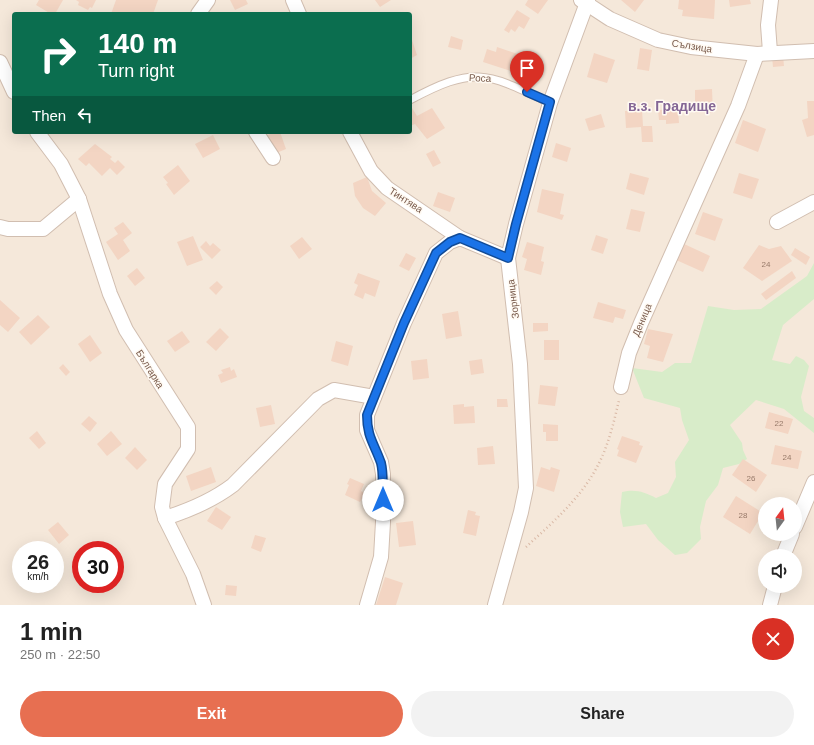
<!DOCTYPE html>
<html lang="en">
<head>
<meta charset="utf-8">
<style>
	:root { --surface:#fff; --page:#f2f2f2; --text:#222; --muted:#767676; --accent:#e76f51 }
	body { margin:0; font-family:Arial,sans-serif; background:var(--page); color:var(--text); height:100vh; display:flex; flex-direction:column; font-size:15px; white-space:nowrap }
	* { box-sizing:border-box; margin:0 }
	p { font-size:13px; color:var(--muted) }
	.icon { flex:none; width:22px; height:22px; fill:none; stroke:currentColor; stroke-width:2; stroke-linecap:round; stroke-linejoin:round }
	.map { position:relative; height:605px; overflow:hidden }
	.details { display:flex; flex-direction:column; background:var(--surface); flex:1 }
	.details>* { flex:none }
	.hud { position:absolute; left:12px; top:12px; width:400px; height:122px; border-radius:4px; box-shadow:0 4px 16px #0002; background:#0b6e4f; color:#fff; overflow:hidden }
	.needle { width:26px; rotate:15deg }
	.fabs { position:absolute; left:758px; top:497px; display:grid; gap:8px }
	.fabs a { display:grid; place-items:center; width:44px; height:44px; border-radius:50%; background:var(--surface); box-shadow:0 4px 16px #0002; font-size:20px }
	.speed { position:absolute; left:12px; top:541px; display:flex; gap:8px; font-size:20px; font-weight:700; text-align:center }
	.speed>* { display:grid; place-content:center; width:52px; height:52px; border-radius:50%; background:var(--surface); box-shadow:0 4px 16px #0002; line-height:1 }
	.speed small { font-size:10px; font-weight:400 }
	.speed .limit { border:6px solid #d22; background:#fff; color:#111 }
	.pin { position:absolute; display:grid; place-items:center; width:34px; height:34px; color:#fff; margin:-41px -17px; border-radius:50% 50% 50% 0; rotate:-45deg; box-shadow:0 0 4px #0007 }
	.pin .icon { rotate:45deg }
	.me { position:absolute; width:44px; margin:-22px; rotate:0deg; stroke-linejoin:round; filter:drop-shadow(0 0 3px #0008) }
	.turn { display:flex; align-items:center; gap:14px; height:84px; padding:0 20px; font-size:18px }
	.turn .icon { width:52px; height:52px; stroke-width:2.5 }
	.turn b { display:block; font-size:28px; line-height:34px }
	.then { display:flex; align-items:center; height:38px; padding:0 20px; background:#0003; gap:8px; font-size:15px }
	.round { display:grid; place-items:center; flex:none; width:42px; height:42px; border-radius:21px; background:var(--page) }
	.overview { display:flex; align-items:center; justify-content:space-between; height:68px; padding:0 20px }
	h1 { font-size:24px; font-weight:700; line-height:30px }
	.action { display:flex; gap:8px; margin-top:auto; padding:8px 20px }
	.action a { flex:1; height:46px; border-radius:24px; background:var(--accent); color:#fff; font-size:16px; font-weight:700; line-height:46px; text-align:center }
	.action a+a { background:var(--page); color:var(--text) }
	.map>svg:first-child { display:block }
	.residential { fill:#f5e8da; fill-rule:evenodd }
	.green { fill:#d8ecc9 }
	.building { fill:#f3d5c3 }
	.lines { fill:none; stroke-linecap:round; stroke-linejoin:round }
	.lane-casing { stroke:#d1beb0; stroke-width:9 }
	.street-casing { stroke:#d1beb0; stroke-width:16 }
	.path { stroke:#d9b8a5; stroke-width:2.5; stroke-dasharray:1 3; stroke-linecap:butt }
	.lane { stroke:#fff; stroke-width:7 }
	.street { stroke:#fff; stroke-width:14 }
	.route-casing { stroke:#114b97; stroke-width:10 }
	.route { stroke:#1a73e8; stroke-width:7 }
	.labels { text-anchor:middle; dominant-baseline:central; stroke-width:3; stroke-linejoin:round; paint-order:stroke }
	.number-label { font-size:8px; fill:#987a6a }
	.street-label { font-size:10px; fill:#7a5c4d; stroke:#fffaf3 }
	.district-label { font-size:14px; font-weight:bold; fill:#846695; stroke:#fffaf3 }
</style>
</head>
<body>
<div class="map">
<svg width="814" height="605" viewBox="0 0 814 605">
	<rect width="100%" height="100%" fill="#fdf6ec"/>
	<path class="residential" d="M0 0H814V605H0ZM14 14H410V132H14ZM765 504H795V534H765ZM21 550H55V584H21ZM81 550H115V584H81ZM765 556H795V586H765Z"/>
	<path class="green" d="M814 263V299L783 325 772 360 790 364 796 356 804 360 809 366 801 397 804 411 814 418V433L784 409 756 400 730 425 742 443 743 450 747 459 739 464 723 468 718 485 706 501 700 527 701 539 687 553 675 555 658 540 646 524 623 527 620 512 622 492C636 489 644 492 656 498L668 493 676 477 675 462 689 440 682 420 680 408 644 398 632 368 662 372 675 363H691L708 306 734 310 761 309 807 276Z"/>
	<g class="building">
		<path d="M39 0H63L55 14H51L36 5Z"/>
		<path d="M76 0H96L92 8 90 7 88 10 78 5 79 2Z"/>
		<path d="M116 0H158L153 14H111Z"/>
		<path d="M230 0H246L248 4 235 10Z"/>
		<path d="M375 0H391L380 7Z"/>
		<path d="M528 0H548L538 14 525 5Z"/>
		<path d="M621 0H644L635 12Z"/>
		<path d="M679 0H715L714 19 682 16 683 10 678 9Z"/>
		<path d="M729 0H750L751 4 730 7Z"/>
		<path d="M517 10 530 18 524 29 519 26 515 32 511 29 509 33 504 30Z"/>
		<path d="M410 34 417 55 410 59Z"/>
		<path d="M451 36 463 40 461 50 448 47Z"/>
		<path d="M497 47 535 60 529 77 483 62 487 49 496 52Z"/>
		<path d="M640 48 652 50 649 71 637 69Z"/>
		<path d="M594 53 615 60 607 83 587 77Z"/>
		<path d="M783 56 784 66 773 67 772 57Z"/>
		<path d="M712 89 713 113H695V90Z"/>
		<path d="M807 101H814V135L807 137 802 120 808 118Z"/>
		<path d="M412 108 417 116 432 108 445 128 427 139 415 124 410 126V109Z"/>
		<path d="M678 109 679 123 666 124V120H659L658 110Z"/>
		<path d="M642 110 643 126H652L653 142H642L641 127 626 128 625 111Z"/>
		<path d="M601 114 605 127 589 131 585 119Z"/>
		<path d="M743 120 766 129 758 152 735 143Z"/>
		<path d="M276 132H280L286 149 274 154 267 135Z"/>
		<path d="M213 135 220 149 203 158 195 144Z"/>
		<path d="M556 143 571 148 567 162 552 157Z"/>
		<path d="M95 144 112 157 110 159 115 163 118 160 125 167 117 175 110 168 102 176 89 163 86 166 78 159Z"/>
		<path d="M434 150 441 163 433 167 426 154Z"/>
		<path d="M178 165 190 181 174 195 166 184 168 183 163 177Z"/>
		<path d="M630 173 649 178 644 195 626 189Z"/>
		<path d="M739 173 759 179 752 199 733 193Z"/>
		<path d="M367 177 372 191 386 203 375 216 363 208 355 196 353 183Z"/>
		<path d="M542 189 564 194 560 214 564 215 562 220 537 212Z"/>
		<path d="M438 192 455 198 450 212 433 206Z"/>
		<path d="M631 209 645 212 640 232 626 229Z"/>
		<path d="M703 212 723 219 715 241 695 234Z"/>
		<path d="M123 222 132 233 123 240 130 251 118 260 106 242 118 234 114 228Z"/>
		<path d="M596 235 608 239 603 254 591 250Z"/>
		<path d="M193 236 203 260 187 266 177 242Z"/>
		<path d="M302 237 312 249 299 259 290 246Z"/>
		<path d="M206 241 210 246 213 243 221 250 212 259 200 247Z"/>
		<path d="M527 242 544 247 541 261 544 262 541 275 524 270 527 259 522 257Z"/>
		<path d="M682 243 710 256 703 272 674 259Z"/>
		<path d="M759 245 769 249 781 246 792 261 762 281 743 268Z"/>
		<path d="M795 248 810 257 806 265 791 255Z"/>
		<path d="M406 253 416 258 409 271 399 266Z"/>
		<path d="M137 268 145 278 135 286 127 276Z"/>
		<path d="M792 271 796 278 766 300 761 294Z"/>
		<path d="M358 273 380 281 375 297 365 293 363 299 354 295 358 285 354 283Z"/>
		<path d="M217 281 223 287 216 295 209 288Z"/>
		<path d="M0 300 20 318 8 332 0 325Z"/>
		<path d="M598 302 626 310 623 319 615 317 613 323 593 318Z"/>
		<path d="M458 311 462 336 446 339 442 314Z"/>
		<path d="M38 315 50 327 31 345 19 332Z"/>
		<path d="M533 323H548V331L533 332Z"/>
		<path d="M220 328 229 337 216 351 206 342Z"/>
		<path d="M648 329 673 334 663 362 647 358 650 346 644 344Z"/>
		<path d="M182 331 190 342 175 352 167 341Z"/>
		<path d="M90 335 102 353 90 362 78 344Z"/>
		<rect x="544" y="340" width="15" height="20"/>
		<path d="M336 341 353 346 348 366 331 361Z"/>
		<path d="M427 359 429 378 413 380 411 361Z"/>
		<path d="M482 359 484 373 471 375 469 361Z"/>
		<path d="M63 364 70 372 66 376 59 368Z"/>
		<path d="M230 367 231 371 234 369 237 377 221 383 218 375 223 373 221 370Z"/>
		<path d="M540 385 558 387 555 406 538 404Z"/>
		<path d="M497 399H507L508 407H497Z"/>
		<path d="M464 404V407L474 406 475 423 454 424 453 405Z"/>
		<path d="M271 405 275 424 260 427 256 408Z"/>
		<path d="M769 412 793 419 788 434 765 428Z"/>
		<path d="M89 416 97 423 90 432 81 424Z"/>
		<path d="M543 424 558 425V441H546V432H543Z"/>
		<path d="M37 431 46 443 39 449 29 438Z"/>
		<path d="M111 431 122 444 107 456 97 444Z"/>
		<path d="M622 436 640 442 639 445 643 446 636 463 617 456 619 450 617 449Z"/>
		<path d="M775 445 802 451 798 469 771 464Z"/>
		<path d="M493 446 495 464 478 465 477 448Z"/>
		<path d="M135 447 147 460 137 470 125 458Z"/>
		<path d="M743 459 767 475 756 492 732 475Z"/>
		<path d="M211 467 216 482 191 491 186 476Z"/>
		<path d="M541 467 550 470 551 467 560 470 554 492 536 486Z"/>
		<path d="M350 478 364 484 361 491 365 493 360 502 345 495 349 485 347 484Z"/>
		<path d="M736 496 763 513 750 534 723 517Z"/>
		<path d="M216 507 231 517 222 530 207 521Z"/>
		<path d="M468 510 476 512 475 515 480 516 476 536 463 533Z"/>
		<path d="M413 521 416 545 399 547 396 523Z"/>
		<path d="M58 522 69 535 59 544 48 530Z"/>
		<path d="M255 535 266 538 261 552 251 548Z"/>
		<path d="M385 577 403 583 396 605H376Z"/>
		<path d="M226 585 237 586 236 596 225 595Z"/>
	</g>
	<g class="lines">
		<defs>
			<path id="lane" d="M410 100C475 65 487 73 550 103"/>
			<g id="street">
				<path d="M293 0 299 14"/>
				<path d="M581 0 610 19 658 40 691 47 757 54 814 51"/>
				<path d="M198 14 208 0"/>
				<path d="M770 52 768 25 771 0"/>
				<path d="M0 62 14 92"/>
				<path d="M37 132 61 164 79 199 110 294 126 330 188 427V449L165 484 162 507 165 518 193 574 204 605"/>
				<path d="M256 132 273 158"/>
				<path d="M350 132 371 171 387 188 460 238"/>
				<path d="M777 222 814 202"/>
				<path d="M0 227 8 229H43L79 199"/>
				<path d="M621 387 629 353 641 323 738 106 757 54"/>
				<path d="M165 518C190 510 212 501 233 485L318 399 334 390 374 397"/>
				<path d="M795 527 814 482"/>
				<path d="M783 556 792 534"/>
				<path d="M367 605 381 557 383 522V474L381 462 367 430V415L404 323 436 253 450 242 460 238 508 258"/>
				<path d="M495 605 521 512 526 488 520 364 508 258 516 224 550 103 588 0"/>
				<path d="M770 605 775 586"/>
			</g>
		</defs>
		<use href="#lane" class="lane-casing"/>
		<use href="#street" class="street-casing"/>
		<path class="path" d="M526 547C552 523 580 499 597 467 608 447 614 422 619 400"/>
		<use href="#lane" class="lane"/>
		<use href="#street" class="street"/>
	</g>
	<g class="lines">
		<defs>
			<path id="route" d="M383 500C382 488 384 475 381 463 374 443 367 437 367 415L404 323 436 253 450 242 460 238 508 258 516 224 550 102 527 92"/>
		</defs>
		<use href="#route" class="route-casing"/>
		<use href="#route" class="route"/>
	</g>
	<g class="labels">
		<g class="number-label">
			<text x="766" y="264">24</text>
			<text x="779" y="423">22</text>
			<text x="787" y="457">24</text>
			<text x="751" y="478">26</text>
			<text x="743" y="515">28</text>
		</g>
		<g class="street-label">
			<text transform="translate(692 46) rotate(9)">Сълзица</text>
			<text transform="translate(480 78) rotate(3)">Роса</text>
			<text transform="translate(406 200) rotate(33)">Тинтява</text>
			<text transform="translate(513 299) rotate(-97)">Зорница</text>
			<text transform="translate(642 320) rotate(-67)">Деница</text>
			<text transform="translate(150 369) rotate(58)">Българка</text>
		</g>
		<g class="district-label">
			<text x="672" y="106">в.з. Градище</text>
		</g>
	</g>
</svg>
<div class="fabs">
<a><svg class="needle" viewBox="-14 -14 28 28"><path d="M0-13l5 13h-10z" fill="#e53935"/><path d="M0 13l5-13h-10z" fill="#767676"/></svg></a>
<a><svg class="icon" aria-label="sound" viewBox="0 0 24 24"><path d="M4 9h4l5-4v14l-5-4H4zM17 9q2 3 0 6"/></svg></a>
</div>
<div class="speed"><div>26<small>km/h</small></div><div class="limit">30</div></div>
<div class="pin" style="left:527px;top:92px;background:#d93025"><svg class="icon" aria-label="arrive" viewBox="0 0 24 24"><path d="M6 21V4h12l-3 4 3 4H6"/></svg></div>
<svg class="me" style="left:383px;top:500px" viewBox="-20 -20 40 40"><circle r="19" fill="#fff"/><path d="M0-13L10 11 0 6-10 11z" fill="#1a73e8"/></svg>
<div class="hud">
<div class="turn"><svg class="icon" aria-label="right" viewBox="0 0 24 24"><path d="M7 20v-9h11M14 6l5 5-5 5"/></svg><div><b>140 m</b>Turn right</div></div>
<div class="then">Then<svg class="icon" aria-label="left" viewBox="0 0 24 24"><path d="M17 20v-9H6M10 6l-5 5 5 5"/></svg></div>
</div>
</div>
<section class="details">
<div class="overview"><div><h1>1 min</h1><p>250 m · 22:50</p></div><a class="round" style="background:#d93025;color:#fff"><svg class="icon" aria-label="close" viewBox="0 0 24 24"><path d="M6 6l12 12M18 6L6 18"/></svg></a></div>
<div class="action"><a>Exit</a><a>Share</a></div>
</section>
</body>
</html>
